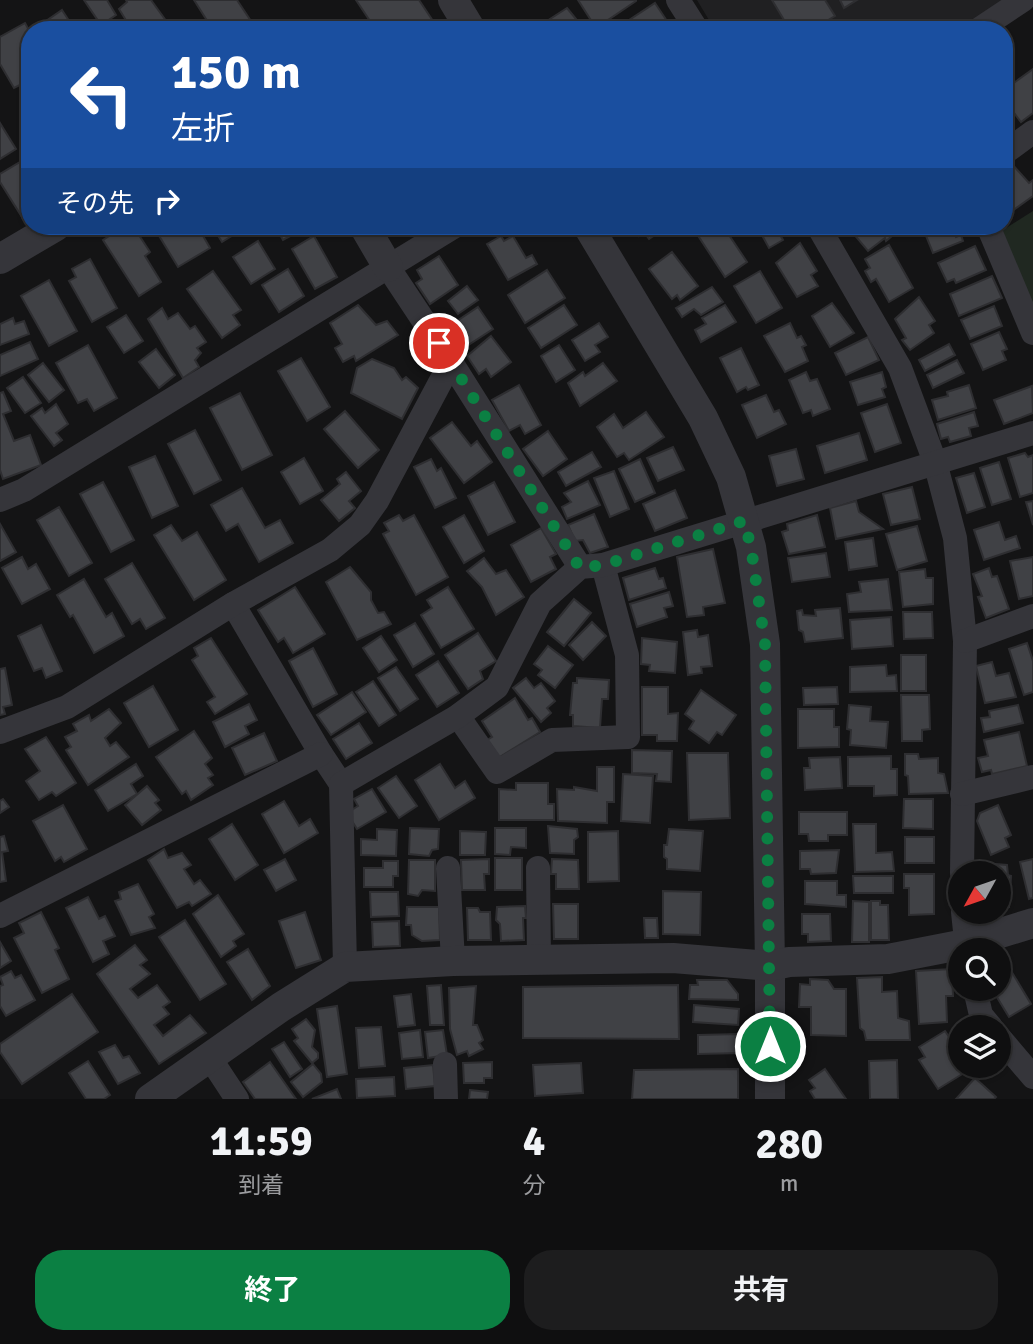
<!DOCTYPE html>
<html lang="ja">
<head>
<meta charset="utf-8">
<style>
	:root { --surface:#0f0f10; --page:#1d1d1e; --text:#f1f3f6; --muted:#9b9c9f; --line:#2f2f30; --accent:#0b8043 }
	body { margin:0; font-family:Signika,"Noto Sans JP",sans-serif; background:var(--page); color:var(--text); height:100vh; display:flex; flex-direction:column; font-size:26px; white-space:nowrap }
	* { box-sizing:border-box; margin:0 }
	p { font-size:23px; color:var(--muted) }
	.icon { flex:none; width:38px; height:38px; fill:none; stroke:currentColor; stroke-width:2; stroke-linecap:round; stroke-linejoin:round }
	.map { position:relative; height:1099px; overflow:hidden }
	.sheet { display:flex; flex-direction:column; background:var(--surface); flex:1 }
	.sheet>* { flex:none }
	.banner { position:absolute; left:21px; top:21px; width:992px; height:214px; border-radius:28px; box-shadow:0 2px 5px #0004,0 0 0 2px var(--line); background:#1a4fa0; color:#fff; overflow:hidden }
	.needle { width:46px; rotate:230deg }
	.fabs { position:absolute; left:948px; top:861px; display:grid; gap:14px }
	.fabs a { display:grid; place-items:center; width:63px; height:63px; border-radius:50%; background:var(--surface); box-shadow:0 2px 5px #0004,0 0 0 2px var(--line); font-size:35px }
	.pin { position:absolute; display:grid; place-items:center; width:60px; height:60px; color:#fff; margin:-30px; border:4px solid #fff; border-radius:50%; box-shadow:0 2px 7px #0007 }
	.me { position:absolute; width:77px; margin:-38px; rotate:0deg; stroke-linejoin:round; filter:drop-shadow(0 0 5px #0008) }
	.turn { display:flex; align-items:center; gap:24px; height:147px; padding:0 35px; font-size:32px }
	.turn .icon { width:91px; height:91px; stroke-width:2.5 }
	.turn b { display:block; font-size:49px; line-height:60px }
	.then { display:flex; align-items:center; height:66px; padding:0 35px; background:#0003; gap:14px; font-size:26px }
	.eta { display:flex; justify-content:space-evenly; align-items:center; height:119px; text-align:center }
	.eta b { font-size:42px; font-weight:700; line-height:49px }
	.button { display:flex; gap:14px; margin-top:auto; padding:14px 35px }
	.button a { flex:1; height:80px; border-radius:28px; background:var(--accent); color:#fff; font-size:28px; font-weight:700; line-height:80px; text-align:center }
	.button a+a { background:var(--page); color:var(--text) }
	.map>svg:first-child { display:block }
	.built { fill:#202022 }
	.green { fill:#202821 }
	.building { fill:#404145; stroke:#2e2e31; stroke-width:2 }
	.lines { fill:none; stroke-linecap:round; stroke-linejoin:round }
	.minor { stroke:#35353a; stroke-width:24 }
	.tertiary { stroke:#35353a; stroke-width:30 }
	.route { stroke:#0b8043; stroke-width:12; stroke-dasharray:0 21.6 }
</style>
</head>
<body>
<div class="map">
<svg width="1033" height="1099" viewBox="0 0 1033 1099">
	<rect width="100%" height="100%" fill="#141415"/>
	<path class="built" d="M697 0H1009L971 30H715Z"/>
	<path class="green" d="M1033 211V333L993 236Z"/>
	<g class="building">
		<path d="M84 0H107L116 15 101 25Z"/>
		<path d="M126 0H151L172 29 132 30 119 9 127 2Z"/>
		<path d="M194 0H237L257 30H213Z"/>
		<path d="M356 0H419L433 21 420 30H376Z"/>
		<path d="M578 0H636V1L596 28Z"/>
		<path d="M772 0H825L835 16 811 30H790Z"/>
		<path d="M840 0H857L844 8Z"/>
		<path d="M655 3 671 27 668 30H614Z"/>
		<path d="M567 8 585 30H533Z"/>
		<path d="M62 10 75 30H53L46 21Z"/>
		<path d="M25 23 30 32V80L14 88 0 64V37Z"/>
		<path d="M1033 69V113L1021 122 1004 100V90Z"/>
		<path d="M30 88V109L21 94Z"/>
		<path d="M0 123 16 149 0 159Z"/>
		<path d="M30 156V223L27 225 0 182V174Z"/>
		<path d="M1012 164 1029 183 1033 180V196L1008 214 1004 210V171Z"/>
		<path d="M125 226H133L150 252 145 256 161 282 139 296 103 240Z"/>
		<path d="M171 226H185L189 232 198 227 210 248 178 267 158 234Z"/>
		<path d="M212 226H248L222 242Z"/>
		<path d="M275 226H309L283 240Z"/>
		<path d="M396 226H415L401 234Z"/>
		<path d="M632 226H666L667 227 649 239 644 232 639 236Z"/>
		<path d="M703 226H733L735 227 727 232 747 262 725 277 695 231Z"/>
		<path d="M757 226H775L783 240 769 248Z"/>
		<path d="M847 226H904L886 241 885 238 868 251Z"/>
		<path d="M922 226H952L956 237 961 235 963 241 933 253Z"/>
		<path d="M314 236 337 277 315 289 292 249Z"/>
		<path d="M501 236 504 241 513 236 526 258 532 255 537 264 508 280 487 244Z"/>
		<path d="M258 241 275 269 251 284 233 257Z"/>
		<path d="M800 243 817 271 811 275 818 286 797 297 776 263Z"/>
		<path d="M889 245 913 288 889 302 876 279 871 282 865 271 870 268 865 259Z"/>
		<path d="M975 246 986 270 956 283 954 279 947 282 938 263Z"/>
		<path d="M672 252 698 286 680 300 677 295 672 299 649 269Z"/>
		<path d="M439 256 458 285 430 304 416 283 422 279 417 270Z"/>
		<path d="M90 259 117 308 92 322 69 281 76 277 72 269Z"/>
		<path d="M288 269 304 296 279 312 262 285Z"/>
		<path d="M547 270 565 298 525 323 508 295Z"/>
		<path d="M213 271 241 310 233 315 240 325 222 338 187 289Z"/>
		<path d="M760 271 782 308 756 323 734 286Z"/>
		<path d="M992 276 1002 298 959 316 950 294Z"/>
		<path d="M49 280 77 331 49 346 21 296Z"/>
		<path d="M467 286 478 300 458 314 448 301Z"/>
		<path d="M712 287 723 302 701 315 694 309 682 317 676 308Z"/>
		<path d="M919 297 935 321 929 325 934 333 910 350 902 340 906 338 895 319Z"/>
		<path d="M832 303 854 333 830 347 812 316Z"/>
		<path d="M358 305 376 325 387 321 398 335 356 361 354 356 343 362 335 348 342 344 330 323Z"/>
		<path d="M564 305 577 325 541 348 528 328Z"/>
		<path d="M725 305 736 322 701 342 695 330 706 324 702 318Z"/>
		<path d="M994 306 1002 326 970 339 961 320Z"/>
		<path d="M478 307 493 329 459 351 445 329Z"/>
		<path d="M162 308 168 319 178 313 190 329 195 326 206 342 197 348 201 353 195 360 199 367 183 378 148 319Z"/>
		<path d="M126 315 143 341 124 353 107 327Z"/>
		<path d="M13 318 15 324 24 321 29 334 0 345V324Z"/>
		<path d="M599 323 608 337 595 345 600 352 585 361 572 340Z"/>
		<path d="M790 323 797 338 801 336 806 345 802 347 808 361 785 372 764 336Z"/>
		<path d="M999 332 1007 349 1002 351 1006 360 983 370 971 344Z"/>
		<path d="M491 336 511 362 491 377 486 369 479 374 467 356Z"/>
		<path d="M868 337 879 360 846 375 835 353Z"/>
		<path d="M30 342 38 359 0 376V355Z"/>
		<path d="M949 344 955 355 925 371 919 360Z"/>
		<path d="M88 345 117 398 94 411 87 399 78 403 56 363Z"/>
		<path d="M559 345 575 370 556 382 541 356Z"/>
		<path d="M741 348 759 385 748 390 746 387 737 392 720 358Z"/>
		<path d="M156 349 175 375 159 388 139 362Z"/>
		<path d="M301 358 330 407 307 421 278 371Z"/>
		<path d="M372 359 394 368 402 380 406 377 418 388 402 419 351 393 357 368Z"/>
		<path d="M957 360 964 373 933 388 927 375Z"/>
		<path d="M43 363 64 390 49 402 28 375Z"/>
		<path d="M603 363 617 381 580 406 568 383 583 372 585 376Z"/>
		<path d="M806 372 810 381 817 379 830 409 813 416 811 410 803 413 789 380Z"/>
		<path d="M882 372 886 387 882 389 885 397 858 405 850 382Z"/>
		<path d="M23 377 41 403 25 413 7 388Z"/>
		<path d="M519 385 541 425 525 434 520 425 509 431 492 400Z"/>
		<path d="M969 385 976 408 938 420 932 400 948 396 947 392Z"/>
		<path d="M1032 386 1033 413 1004 424 994 400Z"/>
		<path d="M3 392 11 411 3 414 14 441 30 435 41 465 3 479 0 470V393Z"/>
		<path d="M240 393 272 455 242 470 210 408Z"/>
		<path d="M766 395 774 412 779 410 786 424 757 438 742 405Z"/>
		<path d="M56 404 68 424 56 433 62 440 54 446 31 416 42 408 45 413Z"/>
		<path d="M887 404 901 443 875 452 861 413Z"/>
		<path d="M345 411 379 450 358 468 324 429Z"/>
		<path d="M646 412 664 437 629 460 624 453 617 457 597 427 614 414 623 428Z"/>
		<path d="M974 412 978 426 969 428 971 436 950 442 948 437 941 439 937 424Z"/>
		<path d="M452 422 471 446 477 441 492 462 464 483 430 438Z"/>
		<path d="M195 430 221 480 194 494 168 444Z"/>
		<path d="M548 431 567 459 543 476 523 449Z"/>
		<path d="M859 433 867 460 825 473 817 446Z"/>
		<path d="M673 447 684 470 658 481 647 458Z"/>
		<path d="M796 449 804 479 777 486 769 456Z"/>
		<path d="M592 452 601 467 566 486 558 472Z"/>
		<path d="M1025 453 1028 457 1033 455V493L1020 497 1008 458Z"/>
		<path d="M155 456 178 506 152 518 129 467Z"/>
		<path d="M304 458 323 491 300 504 281 472Z"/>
		<path d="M431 459 437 471 441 468 456 498 435 508 414 467Z"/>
		<path d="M640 459 655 493 635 502 619 469Z"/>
		<path d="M999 462 1011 499 992 505 980 468Z"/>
		<path d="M614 471 629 509 610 517 594 478Z"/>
		<path d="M346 472 361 491 349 501 355 508 339 521 321 500 340 484 337 479Z"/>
		<path d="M974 473 985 507 967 513 956 478Z"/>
		<path d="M588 481 600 505 567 519 562 507 571 502 564 493Z"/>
		<path d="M103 482 134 540 111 552 80 494Z"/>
		<path d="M494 482 515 522 488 535 468 496Z"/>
		<path d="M912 487 920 519 891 525 883 494Z"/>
		<path d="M242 488 265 528 280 520 293 543 259 562 238 524 226 531 211 505Z"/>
		<path d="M675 490 687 518 655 531 643 504Z"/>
		<path d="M856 501 859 512 883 529 836 539 830 508Z"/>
		<path d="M1033 501V525L1026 502Z"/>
		<path d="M59 507 92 563 69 576 37 520Z"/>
		<path d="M594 514 608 547 590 553 583 540 575 541 568 525Z"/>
		<path d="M399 515 403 521 414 515 448 577 416 595 383 534 389 531 384 523Z"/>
		<path d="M464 515 484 551 464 563 443 527Z"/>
		<path d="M817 515 825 547 789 554 782 532 788 530 787 524Z"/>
		<path d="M999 522 1005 540 1016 536 1020 548 984 560 974 530Z"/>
		<path d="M0 524 16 552 0 561Z"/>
		<path d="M171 525 182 541 197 532 226 580 194 600 154 535Z"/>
		<path d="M917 526 927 561 897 570 886 534Z"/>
		<path d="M541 528 556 554 550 557 556 569 531 582 511 545Z"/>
		<path d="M873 538 877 566 849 570 845 542Z"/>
		<path d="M713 549 725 603 703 607 704 615 687 617 677 557Z"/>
		<path d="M826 553 830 577 792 582 788 558Z"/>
		<path d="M22 557 28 569 36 564 50 589 22 604 2 568Z"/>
		<path d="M1033 557V596L1019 599 1010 561Z"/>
		<path d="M484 558 496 574 506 570 524 597 496 615 482 587 467 571Z"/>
		<path d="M132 563 165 618 146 629 140 619 132 624 105 579Z"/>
		<path d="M350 567 371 592V600L378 613 384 612 391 624 357 640 326 582Z"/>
		<path d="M655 568 659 579 663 578 666 588 629 600 623 578Z"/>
		<path d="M989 568 992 577 997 576 1009 609 986 618 978 597 982 596 973 574Z"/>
		<path d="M925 569 926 578H933V604L903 607 899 572Z"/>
		<path d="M84 579 106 617 112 613 124 636 94 653 73 615 70 617 57 595Z"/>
		<path d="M888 579 892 610 849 612 847 594 861 592 859 582Z"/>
		<path d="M295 587 325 634 293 653 284 638 278 642 258 610Z"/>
		<path d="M448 587 474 629 441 648 421 615 432 608 427 600Z"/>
		<path d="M669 592 673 606 664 608 667 617 637 627 630 604Z"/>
		<path d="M574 599 591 613 564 646 547 632Z"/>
		<path d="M840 608 843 638 805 642 803 632 799 630 797 611 802 610 803 615 816 616 815 610Z"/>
		<path d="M903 612H932L933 638 904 639Z"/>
		<path d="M891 617 893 646 852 649 850 620Z"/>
		<path d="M592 622 606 636 583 660 569 645Z"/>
		<path d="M415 623 434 654 413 667 394 635Z"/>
		<path d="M41 625 62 671 46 678 42 668 34 671 18 636Z"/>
		<path d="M697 630 698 637 708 635 712 666 701 667 702 673 688 675 683 632Z"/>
		<path d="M478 633 496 661 480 671 483 679 468 689 445 655Z"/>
		<path d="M381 636 397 660 379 672 363 648Z"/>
		<path d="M211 638 247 694 215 714 207 702 215 697 192 660 198 656 194 648Z"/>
		<path d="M642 638 677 642 675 673 649 671 650 665 641 664Z"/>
		<path d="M1027 643 1033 661V692L1024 695 1009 649Z"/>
		<path d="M548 646 573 665 555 688 538 675 542 670 534 664Z"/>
		<path d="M313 648 337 694 313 707 289 661Z"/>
		<rect x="901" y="655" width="25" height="36"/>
		<path d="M438 661 459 693 437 707 416 675Z"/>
		<path d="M992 662 996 676 1009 673 1016 697 985 703 976 666Z"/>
		<path d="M886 665 887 676 896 675 897 691 850 692V667Z"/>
		<path d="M396 667 418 699 400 711 378 678Z"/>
		<path d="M5 668 12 705 3 707 5 714 0 715V669Z"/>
		<path d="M526 678 534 688 541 683 555 701 547 708 551 713 541 722 513 688Z"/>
		<path d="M577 678 609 680 608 699H602L600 728 573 726V715H570L573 683H577Z"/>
		<path d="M373 681 396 715 379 726 356 692Z"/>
		<path d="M153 686 178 730 149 747 124 703Z"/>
		<path d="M642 687H668V714L678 713 677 741H657V735H642Z"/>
		<path d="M837 687 838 704 804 705 803 688Z"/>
		<path d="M701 690 736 715 722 735 717 732 709 743 689 729 694 721 685 714Z"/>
		<path d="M352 692 366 712 331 735 317 715Z"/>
		<path d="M901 695H929L930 729 922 730V741H902Z"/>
		<path d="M515 698 528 720 532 718 540 732 498 758 487 740 492 737 482 721Z"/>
		<path d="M249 704 257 720 245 726 249 734 225 747 213 722Z"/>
		<path d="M849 705 871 707 870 721 888 722 886 748 850 745 851 730 847 729Z"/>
		<path d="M1018 705 1023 723 984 732 981 718 990 717 989 711Z"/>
		<path d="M109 709 121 723 105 738 110 746 116 742 129 757 88 785 66 750 71 747 65 737 77 731 73 724 89 715 91 721Z"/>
		<path d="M798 709H834V727H839V747L798 748Z"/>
		<path d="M359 723 372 743 346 759 333 739Z"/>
		<path d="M194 731 212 758 205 764 213 775 208 778 213 785 191 800 186 791 182 794 156 757Z"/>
		<path d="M1019 732 1027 766 992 774 991 770 982 772 978 758 988 756 984 740Z"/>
		<path d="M264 733 277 761 245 775 232 748Z"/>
		<path d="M46 737 76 783 56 796 52 792 39 800 26 781 40 771 25 749Z"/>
		<path d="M632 750 672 751 671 782 656 781 657 774 632 773Z"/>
		<path d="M687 753H728L730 818 689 820Z"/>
		<path d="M905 754H918L919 759 938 758V773L944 774 948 793 909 794 908 776 905 775Z"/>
		<path d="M891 756V769H897V795L874 796V786H848V757Z"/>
		<path d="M840 757 842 788 805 790 804 768H810L809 758Z"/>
		<path d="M136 764 143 776 131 784 137 794 108 811 95 790Z"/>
		<path d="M440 764 455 788 465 781 475 798 439 820 415 780Z"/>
		<path d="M597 767H614V802H607V823L558 821 557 789 574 790V787L597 791Z"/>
		<path d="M623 774 653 776 650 823 621 821Z"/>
		<path d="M396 776 417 806 399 818 378 788Z"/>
		<path d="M516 783H548V804H554V820H499V789L516 790Z"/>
		<path d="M147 786 159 800 155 803 161 810 142 825 125 805Z"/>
		<path d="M372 789 386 812 357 829 347 813 358 806 354 799Z"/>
		<path d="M3 799 9 807 0 813V801Z"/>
		<path d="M904 799H933V829L903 828Z"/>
		<path d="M284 801 299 826 310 819 318 833 284 853 262 814Z"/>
		<path d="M63 805 87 849 64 862 61 857 55 861 33 821Z"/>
		<path d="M998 805 1011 835 1005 838 1009 847 991 855 977 821 980 813Z"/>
		<path d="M799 812H847V835H828V841H809L808 834H799Z"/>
		<path d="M232 824 258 865 235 880 209 839Z"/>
		<path d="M853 824H876V853L892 852 894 871 855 872Z"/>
		<path d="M548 826 577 829 578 837 574 840V854L550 853Z"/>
		<path d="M410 828 439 829 438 849 432 850 429 856 409 854Z"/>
		<path d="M495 828H526V848L511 847 510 855 495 854Z"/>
		<path d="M377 829 397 830 396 856 361 855V839L377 840Z"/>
		<path d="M669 829 703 831 700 871 667 869V859L664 857V845H667Z"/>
		<path d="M460 831 486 832 485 855H460Z"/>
		<path d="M618 831 619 881 588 882V832Z"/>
		<path d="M4 836 8 851 2 852 6 881 0 882V837Z"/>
		<rect x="905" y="837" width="29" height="26"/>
		<path d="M164 849 168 858 182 853 191 865 184 869 194 884 200 880 211 894 192 906 189 902 177 908 148 860Z"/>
		<path d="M839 850 836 873 811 874 810 869H800V851Z"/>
		<rect x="495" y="858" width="27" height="32"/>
		<path d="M285 859 296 880 276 891 264 870Z"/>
		<path d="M489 859V874H484L485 890H462L461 860Z"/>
		<path d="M552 859 578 860 579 889H556V874H551Z"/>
		<path d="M1033 859V898L1029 899 1020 862Z"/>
		<path d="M409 860H435V891L422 890 418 896 408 894Z"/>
		<path d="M383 861H398V876H393V887H364V868H383Z"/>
		<path d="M982 863 1007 865 1008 875 1011 876 1009 907H999V873H981Z"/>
		<path d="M904 874H934V914L909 915V888H904Z"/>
		<path d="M853 876H893V893H854Z"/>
		<path d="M805 881H837V895H846V907L805 904Z"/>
		<path d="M138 884 154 914 149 917 155 928 131 935 115 901 121 899 119 892Z"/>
		<path d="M663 891 701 892 700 935 663 934Z"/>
		<path d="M370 892H398L399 916 371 917Z"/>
		<path d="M218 895 244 934 233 941 236 946 221 957 193 914Z"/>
		<path d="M88 897 99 919 105 916 115 936 103 941 109 954 93 962 66 908Z"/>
		<path d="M853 901 869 902V942H852Z"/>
		<path d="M871 901H880V905H888L889 940H871Z"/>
		<path d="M553 904H578V939H554Z"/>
		<path d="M525 906 526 918H523L524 940 501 941 500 924 496 920 497 907Z"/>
		<path d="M407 907H439L440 940 422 941 412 935 411 925H406Z"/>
		<path d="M467 908H478L480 912H490L491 940H468Z"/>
		<path d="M41 912 59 948 55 950 69 979 42 993 14 938 24 933 19 923Z"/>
		<path d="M305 912 321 960 296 968 279 921Z"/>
		<path d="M802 914H830L831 941 808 942V934H802Z"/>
		<path d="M644 918H657L658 938H645Z"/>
		<path d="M185 920 226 984 200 1000 159 937Z"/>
		<path d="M399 921 400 946 373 947 372 922Z"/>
		<path d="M0 942 11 961 0 968Z"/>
		<path d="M135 945 147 960 140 965 150 974 130 989 138 998 157 985 170 1002 163 1007 169 1014 154 1025 163 1036 190 1015 206 1033 159 1064 97 974Z"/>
		<path d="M248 949 270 986 252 1000 227 962Z"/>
		<path d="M1004 959 1031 1004 1009 1017 992 989H999V962Z"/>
		<path d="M952 969 953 996H946L947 1022 919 1024 916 971Z"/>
		<path d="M11 971 15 978 21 975 35 1000 6 1016 0 1006V986L3 985 0 977Z"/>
		<path d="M882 977V992L897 991 898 1018 909 1021 910 1040H866L864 1031 860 1028 857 978Z"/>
		<path d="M810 979 828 980 834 989H846V1036L811 1035V1007H799L800 984 810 985Z"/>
		<path d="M697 980H727L738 994V1000L689 999 690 985H698Z"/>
		<path d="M441 985 444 1025H430L427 986Z"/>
		<path d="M678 985 679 1039 523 1038V987Z"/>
		<path d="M476 986 473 1025H477L483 1040 479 1043 483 1049 469 1056 467 1051 457 1055 450 1029 449 988Z"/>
		<path d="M72 994 98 1032 22 1084 0 1052V1044Z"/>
		<path d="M411 994 415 1025 398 1027 394 996Z"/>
		<path d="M694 1005 739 1009 738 1025 693 1022Z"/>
		<path d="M337 1006 347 1074 327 1077 317 1009Z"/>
		<path d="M306 1019 315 1030 312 1047 318 1053V1058L312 1063 294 1041 298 1038 292 1029Z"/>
		<path d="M381 1027 385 1066 359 1068 356 1028Z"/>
		<path d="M420 1030 423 1057 402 1059 399 1033Z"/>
		<path d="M443 1030 447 1055 428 1058 425 1032Z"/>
		<path d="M945 1031 961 1055 959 1065 964 1073 938 1089 919 1060 925 1057 919 1047Z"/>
		<path d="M740 1034 741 1053 698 1054V1035Z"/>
		<path d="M284 1042 302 1069 290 1077 272 1049Z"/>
		<path d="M115 1045 123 1058 129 1056 140 1073 118 1084 99 1052Z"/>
		<path d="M897 1060 898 1099H870L869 1061Z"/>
		<path d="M88 1061 110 1095 104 1099H86L69 1073Z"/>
		<path d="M270 1062 296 1099H255L243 1082Z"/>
		<path d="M492 1062V1078H484V1083H464L463 1063Z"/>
		<path d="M581 1063 583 1093 535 1096 533 1065Z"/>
		<path d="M313 1064 321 1074 322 1082 303 1097 291 1082Z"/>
		<path d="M433 1065 435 1086 406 1089 404 1068Z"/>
		<path d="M738 1069V1099H632L634 1070Z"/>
		<path d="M825 1069 846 1099H815L810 1091 815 1088 809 1080Z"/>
		<path d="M394 1077 395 1096 357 1098 356 1079Z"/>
		<path d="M975 1078 996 1097 994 1099H956Z"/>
		<path d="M337 1089 341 1099H312Z"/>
		<path d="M470 1090 488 1092 487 1099H469Z"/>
	</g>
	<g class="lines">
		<g class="minor">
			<path d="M678 0 697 30"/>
			<path d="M978 30 1023 0"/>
			<path d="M1004 153 1033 132"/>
			<path d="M818 226 900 368 935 462 955 538 965 641 962 873"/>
			<path d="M988 226 1033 333"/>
			<path d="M451 362 580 567"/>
			<path d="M0 500 24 490 455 226"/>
			<path d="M233 604 321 754 341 784"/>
			<path d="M965 641 1033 616"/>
			<path d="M458 716 497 772 552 740 628 737 627 655 603 565"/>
			<path d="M0 732 67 707 233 604 330 550 360 525 377 501 451 362 388 267"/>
			<path d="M962 794 1033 777"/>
			<path d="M448 868 453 961"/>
			<path d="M538 868 539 961"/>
			<path d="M963 912 967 950"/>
			<path d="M0 916 321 754"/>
			<path d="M345 967 341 784 458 716 497 687 540 603 580 567 603 565 1033 433"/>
			<path d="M975 989 981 1015 991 1027"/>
			<path d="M999 1037 1033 1077"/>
			<path d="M210 1058 237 1099"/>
			<path d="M445 1064 446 1099"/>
		</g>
		<g class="tertiary">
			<path d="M453 0 471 30"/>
			<path d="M364 226 388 267"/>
			<path d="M588 226 703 418 731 477 751 547 765 644 770 966V1099"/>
			<path d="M0 259 56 226"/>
			<path d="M150 1099 281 1007 345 967 453 961 673 958 770 966 789 962 888 959 965 944 1033 923"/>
		</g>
	</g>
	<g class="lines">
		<path class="route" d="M439 343 580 568 603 565 744 521 751 547 765 644 770 1046"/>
	</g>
</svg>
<div class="fabs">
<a><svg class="needle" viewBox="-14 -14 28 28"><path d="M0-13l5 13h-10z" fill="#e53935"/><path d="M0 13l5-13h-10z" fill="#9b9c9f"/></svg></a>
<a><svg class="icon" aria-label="search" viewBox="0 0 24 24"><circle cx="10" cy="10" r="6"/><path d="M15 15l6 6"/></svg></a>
<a><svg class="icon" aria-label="layers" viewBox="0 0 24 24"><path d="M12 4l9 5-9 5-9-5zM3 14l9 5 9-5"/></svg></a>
</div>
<div class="pin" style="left:439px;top:343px;background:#d93025"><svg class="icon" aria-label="arrive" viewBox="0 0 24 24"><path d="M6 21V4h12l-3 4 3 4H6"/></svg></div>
<svg class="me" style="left:770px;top:1046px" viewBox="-20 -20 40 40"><circle r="17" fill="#0b8043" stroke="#fff" stroke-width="3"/><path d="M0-11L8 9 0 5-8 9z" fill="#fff"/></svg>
<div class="banner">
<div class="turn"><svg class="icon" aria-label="left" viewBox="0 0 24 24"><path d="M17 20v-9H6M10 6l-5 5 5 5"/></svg><div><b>150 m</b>左折</div></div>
<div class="then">その先<svg class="icon" aria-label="right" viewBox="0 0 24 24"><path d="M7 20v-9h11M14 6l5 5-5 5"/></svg></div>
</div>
</div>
<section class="sheet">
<div class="eta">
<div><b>11:59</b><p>到着</p></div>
<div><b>4</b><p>分</p></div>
<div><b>280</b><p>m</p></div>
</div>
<div class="button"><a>終了</a><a>共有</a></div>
</section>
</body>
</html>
